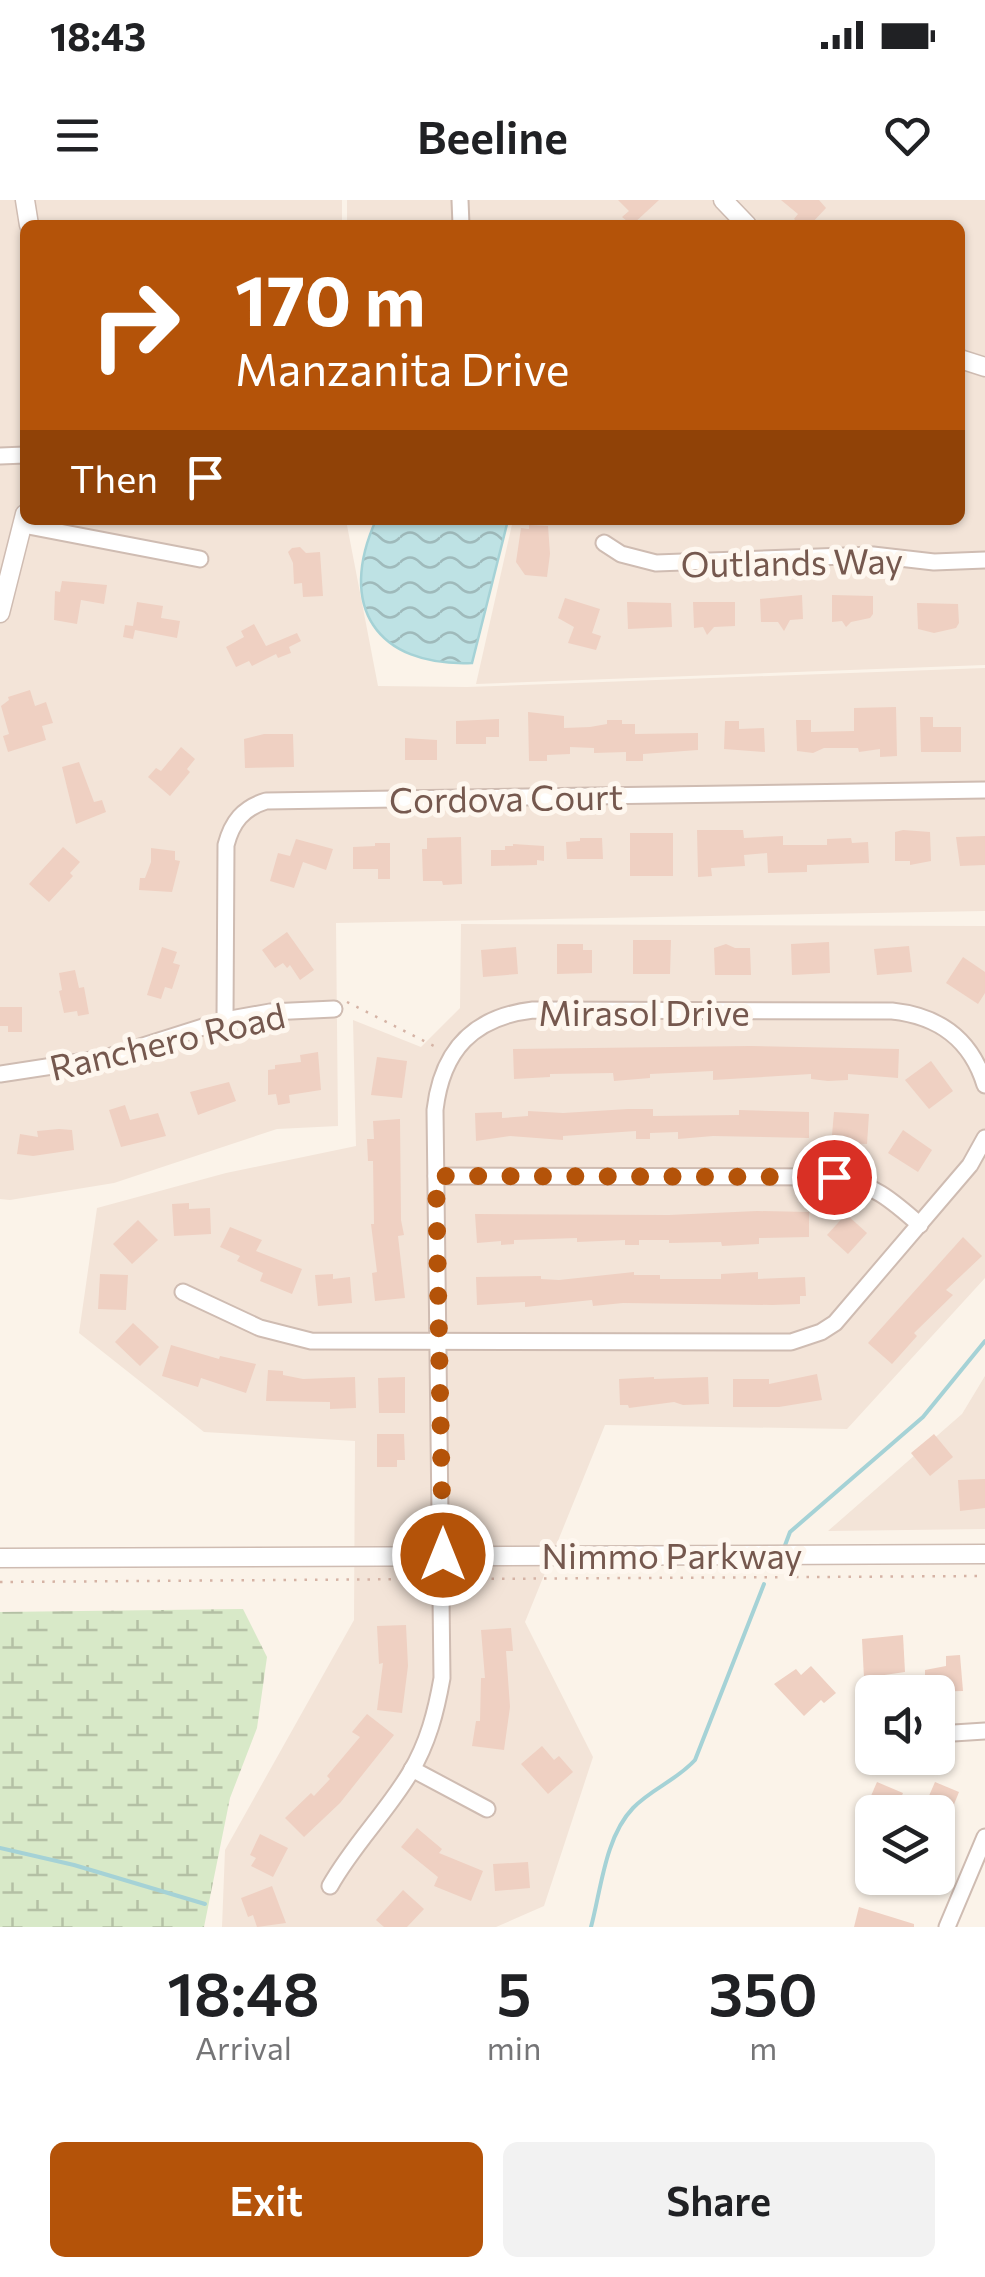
<!DOCTYPE html>
<html lang="en">
<head>
<meta charset="utf-8">
<style>
	:root { --surface:#fff; --page:#f2f2f2; --text:#202124; --muted:#757577; --accent:#b45309 }
	body { margin:0; font-family:Commissioner,sans-serif; background:var(--page); color:var(--text); height:100vh; display:flex; flex-direction:column; font-size:38px; white-space:nowrap }
	* { box-sizing:border-box; margin:0 }
	p { font-size:32px; color:var(--muted) }
	.icon { flex:none; width:55px; height:55px; fill:none; stroke:currentColor; stroke-width:2; stroke-linecap:round; stroke-linejoin:round }
	.map { position:relative; height:1727px; overflow:hidden }
	.side { display:flex; flex-direction:column; background:var(--surface); flex:1 }
	.side>* { flex:none }
	.banner { position:absolute; left:20px; top:20px; width:945px; height:305px; border-radius:15px; box-shadow:0 2px 8px #0004; background:#b45309; color:#fff; overflow:hidden }
	.buttons { position:absolute; left:855px; top:1475px; display:grid; gap:20px }
	.buttons a { display:grid; place-items:center; width:100px; height:100px; border-radius:15px; background:var(--surface); box-shadow:0 2px 8px #0004; font-size:50px }
	.pin { position:absolute; display:grid; place-items:center; width:85px; height:85px; color:#fff; margin:-42px; border:5px solid #fff; border-radius:50%; box-shadow:0 2px 10px #0007 }
	.me { position:absolute; width:110px; margin:-55px; rotate:0deg; stroke-linejoin:round; filter:drop-shadow(0 0 8px #0008) }
	.turn { display:flex; align-items:center; gap:35px; height:210px; padding:0 50px; font-size:45px }
	.turn .icon { width:130px; height:130px; stroke-width:2.5 }
	.turn b { display:block; font-size:70px; line-height:85px }
	.then { display:flex; align-items:center; height:95px; padding:0 50px; background:#0003; gap:20px; font-size:38px }
	.eta { display:flex; justify-content:space-evenly; align-items:center; height:170px; text-align:center }
	.eta b { font-size:60px; font-weight:600; line-height:70px }
	.action { display:flex; gap:20px; margin-top:auto; padding:20px 50px }
	.action a { flex:1; height:115px; border-radius:15px; background:var(--accent); color:#fff; font-size:40px; font-weight:600; line-height:115px; text-align:center }
	.action a+a { background:var(--page); color:var(--text) }
	.status { display:flex; justify-content:space-between; align-items:center; height:70px; padding:0 50px; background:var(--surface); direction:ltr }
	.status svg { height:28px; fill:currentColor }
	header { display:flex; justify-content:space-between; align-items:center; height:130px; padding:0 50px; background:var(--surface); font-size:45px; font-weight:600 }
	.map>svg:first-child { display:block }
	.residential { fill:#f3e4d8 }
	.wetland { fill:url(#wetland-marsh) }
	.water { fill:url(#water-waves); stroke:#a5d2d6; stroke-width:2.5 }
	.lines { fill:none; stroke-linecap:round; stroke-linejoin:round }
	.stream { stroke:#a5d2d6; stroke-width:4 }
	.building { fill:#efd0c2 }
	.minor-casing { stroke:#cfbcb2; stroke-width:19 }
	.tertiary-casing { stroke:#cfbcb2; stroke-width:21 }
	.path { stroke:#d5b3a5; stroke-width:2.5; stroke-dasharray:2.5 8; stroke-linecap:butt }
	.minor { stroke:#fff; stroke-width:15 }
	.tertiary { stroke:#fff; stroke-width:18 }
	.route { stroke:#b45309; stroke-width:18; stroke-dasharray:0 32.4 }
	.labels { text-anchor:middle; dominant-baseline:central; stroke-width:10; stroke-linejoin:round; paint-order:stroke }
	.street-label { font-size:35px; fill:#75584e; stroke:#fef7ef }
</style>
</head>
<body>
<div class="status"><b>18:43</b><svg viewBox="0 0 49 12"><path d="M0 12V9h3v3zM5 12V6h3v6zM10 12V3h3v9zM15 12V0h3v12zM26 1h20v11H26zM47 4h2v5h-2z"/></svg></div>
<header><svg class="icon" aria-label="menu" viewBox="0 0 24 24"><path d="M4 6h16M4 12h16M4 18h16"/></svg>Beeline<svg class="icon" aria-label="heart" viewBox="0 0 24 24"><path d="M12 20l-8-8c-3-5 5-10 8-4 3-6 11-1 8 4z"/></svg></header>
<div class="map">
<svg width="985" height="1727" viewBox="0 0 985 1727">
	<defs>
		<pattern id="wetland-marsh" width="20" height="14" patternUnits="userSpaceOnUse" patternTransform="scale(2.5)"><rect width="20" height="14" fill="#d8e9c8"/><path d="M1 5h8M5 5V1M11 12h8M15 12V8" fill="none" stroke="#b4c0a5"/></pattern>
		<pattern id="water-waves" width="16" height="10" patternUnits="userSpaceOnUse" patternTransform="scale(2.5)"><rect width="16" height="10" fill="#bee2e4"/><path d="M0 5q4-4 8 0t8 0" fill="none" stroke="#9fbabb"/></pattern>
	</defs>
	<rect width="100%" height="100%" fill="#fbf3e9"/>
	<g class="residential">
		<path d="M0 0H342V25H25V320H346L378 486 467 487 985 468V711L336 723 338 926 277 929 114 983 10 1000 0 999Z"/>
		<path d="M347 0H985V465L476 484 513 320H960V25H347Z"/>
		<path d="M461 724 985 726V1078L847 1229 605 1225 525 1422 593 1557 544 1706 496 1727H222L225 1650 354 1420 355 1241 204 1232 79 1133 97 1008 226 973 356 946 353 820 421 847 460 808Z"/>
		<path d="M985 1176V1329L828 1331 962 1214Z"/>
	</g>
	<path class="wetland" d="M243 1409 267 1457 257 1528 230 1598 204 1727H0V1412Z"/>
	<path class="water" d="M376 320H508L472 463C376 467 337 406 376 320Z"/>
	<g class="lines">
		<g class="stream">
			<path d="M784 1348 790 1332 923 1217 985 1141"/>
			<path d="M0 1648 74 1665 205 1704"/>
			<path d="M591 1727C601 1690 605 1637 633 1608 651 1589 677 1580 695 1560L764 1384"/>
		</g>
	</g>
	<g class="building">
		<path d="M618 0H659L632 25 622 17 629 11Z"/>
		<path d="M781 0H819L826 8 810 25H801L794 19 798 14Z"/>
		<path d="M529 325 548 326 550 354 547 377 525 375 516 362 521 328 529 329Z"/>
		<path d="M300 347 306 353 320 352 323 396 303 397 302 383 294 384 293 363 288 352 292 348Z"/>
		<path d="M62 381 107 385 104 404 81 400 77 424 54 420 55 391 60 392Z"/>
		<path d="M802 395 803 419 790 420 784 431 778 422H761L760 399Z"/>
		<path d="M832 395 873 396V414L870 418 851 422 846 427 842 421 832 422Z"/>
		<path d="M565 398 600 409 592 433 601 436 596 450 568 443 574 427 558 418Z"/>
		<path d="M137 402 163 406 161 418 180 421 177 438 135 430 133 439 123 437 125 425 133 426Z"/>
		<path d="M627 402 671 403 672 427 628 429Z"/>
		<path d="M693 402H735V426L714 427 707 435 703 427 694 428Z"/>
		<path d="M917 403 958 404 959 423 956 428 934 433 918 429Z"/>
		<path d="M254 424 266 446 297 433 301 441 289 447 291 453 278 458 276 454 252 466 249 461 236 467 226 447 244 437 241 431Z"/>
		<path d="M30 490 35 506 46 502 53 523 42 526 46 540 8 552 3 536 9 534 1 506 9 500 8 497Z"/>
		<path d="M896 507 897 556 880 557V549L859 552 858 548H824L813 553 797 551 796 520H811V532L854 531V508Z"/>
		<path d="M528 512 564 516V528L590 527 607 524V520H622V524H635V534L698 533V550L643 554V561H626V552L594 553V548L570 547V554L547 555V561H529Z"/>
		<path d="M920 517H933V527H961V552H921Z"/>
		<path d="M499 519V537H486V544H456V521Z"/>
		<path d="M725 521H739V529L764 528 765 552 724 549Z"/>
		<path d="M264 534H293L294 567 245 568 244 539Z"/>
		<path d="M405 538 437 540V560H405Z"/>
		<path d="M181 547 195 559 187 569 190 572 170 596 148 577 156 568 161 571Z"/>
		<path d="M79 562 94 602 102 600 106 612 76 624 62 567Z"/>
		<path d="M697 630H743L744 638 783 636V645H827V639L851 638 852 643 868 642 869 663 807 665V672L768 673 767 653 744 655 745 666 711 668 712 676 698 677Z"/>
		<path d="M903 630 930 632 931 661 910 665V661H895V632Z"/>
		<rect x="630" y="633" width="43" height="43"/>
		<path d="M985 636V665L960 666 956 637Z"/>
		<path d="M461 637 462 684 443 685 442 681H423L422 649H427V638Z"/>
		<path d="M580 638H602L603 659H567L566 642 580 641Z"/>
		<path d="M296 639 333 649 326 670 303 662 294 688 270 681 278 653 290 656Z"/>
		<path d="M375 643H390V679H378V669H353V647L375 646Z"/>
		<path d="M513 644 544 646V661L537 660V665L491 666V650H505V646H513Z"/>
		<path d="M63 647 80 662 70 673 73 676 49 702 29 684Z"/>
		<path d="M151 648 175 651V660L180 661 172 692 139 690 140 678H145L151 662Z"/>
		<path d="M287 732 314 770 300 780 290 765 287 768 283 763 275 768 262 750Z"/>
		<path d="M633 740H671L670 774H633Z"/>
		<path d="M829 742 830 773 792 775 791 744Z"/>
		<path d="M557 744H583V750H592V773L557 774Z"/>
		<path d="M726 744 735 748H750L751 775H715L714 748Z"/>
		<path d="M909 746 912 772 877 775 874 749Z"/>
		<path d="M162 747 177 752 173 763 180 765 172 789 165 787 161 799 147 795Z"/>
		<path d="M516 747 518 774 483 777 481 750Z"/>
		<path d="M963 757 985 772V793L978 804 946 783Z"/>
		<path d="M75 770 79 788 84 787 89 814 78 816 77 811 64 813 59 791 62 790 59 773Z"/>
		<path d="M0 807H22V832H8V826H0Z"/>
		<path d="M750 846 899 849 898 878 848 874V880L828 881 811 879V874L713 880V871L650 874V878L614 881 613 873 550 874V877L514 879 513 849Z"/>
		<path d="M318 852 321 890 289 895 290 903 278 905 276 894 268 895V870L275 869V865L301 862 300 855Z"/>
		<path d="M377 857 407 861 402 898 371 895Z"/>
		<path d="M931 861 953 891 929 909 905 880Z"/>
		<path d="M229 882 236 901 198 915 190 892Z"/>
		<path d="M125 905 130 920 158 913 166 936 121 947 109 910Z"/>
		<path d="M628 909H653V916L739 915V910L809 912V938L713 936 678 939V932L650 933V939H636V931L563 936V940L510 936 476 941 475 913 502 912V918L528 916V911L563 913Z"/>
		<path d="M834 912 869 914 867 944 844 943V936L832 935Z"/>
		<path d="M400 919 401 1020 404 1035 398 1036 405 1098 375 1101 372 1073 377 1072 371 1024H374L373 961H368L367 939H374L373 921Z"/>
		<path d="M59 929 72 930 74 950 33 956 17 954 20 934 38 937 37 931Z"/>
		<path d="M903 930 932 950 918 972 888 953Z"/>
		<path d="M189 1003V1009L210 1008 211 1034 174 1036 172 1004Z"/>
		<path d="M757 1011 809 1012V1037L759 1038V1044L722 1046 721 1042 669 1043V1040H639V1045H625V1040L577 1042V1038L514 1040V1044L501 1045V1041L477 1043 475 1014 669 1015Z"/>
		<path d="M846 1014 867 1033 848 1054 827 1035Z"/>
		<path d="M138 1020 158 1040 132 1064 113 1044Z"/>
		<path d="M230 1027 262 1040 256 1051 302 1069 292 1094 260 1081 263 1073 237 1061 240 1056 220 1047Z"/>
		<path d="M963 1037 982 1056 946 1090 953 1095 914 1133 917 1136 892 1164 868 1143Z"/>
		<path d="M634 1072V1075H660V1079H721V1074L758 1072V1079L805 1077 806 1096H800V1104L772 1105 623 1103 593 1106 592 1100 525 1107V1102L477 1105 476 1077 541 1076V1079L559 1080Z"/>
		<path d="M100 1074 128 1075 126 1110 98 1109Z"/>
		<path d="M333 1074V1079L350 1077 352 1103 318 1106 315 1075Z"/>
		<path d="M133 1123 159 1147 140 1166 115 1142Z"/>
		<path d="M171 1145 219 1159 220 1156 256 1164 246 1193 201 1178 198 1187 162 1176Z"/>
		<path d="M268 1170 283 1171V1175L303 1179 355 1177 356 1208 330 1209V1202L266 1201Z"/>
		<path d="M817 1174 822 1200 779 1207H733V1179H769V1184Z"/>
		<path d="M405 1177V1213H379L378 1178Z"/>
		<path d="M654 1177V1179L708 1177 709 1204 683 1205 674 1202 629 1208 628 1205H620L619 1179Z"/>
		<path d="M377 1234H404L405 1260H397V1267H377Z"/>
		<path d="M934 1234 953 1257 930 1276 911 1253Z"/>
		<path d="M985 1279V1308L960 1311 958 1280Z"/>
		<path d="M406 1425 408 1466 402 1513 377 1510 383 1463 379 1464 377 1426Z"/>
		<path d="M511 1428 513 1451H506L510 1507 504 1550 472 1546 476 1521H480L481 1478H485L481 1430Z"/>
		<path d="M903 1435 905 1472 864 1478 862 1439Z"/>
		<path d="M960 1455 963 1491 925 1492V1470L946 1466V1456Z"/>
		<path d="M811 1466 836 1493 824 1503 821 1500 804 1516 774 1484 796 1469 801 1475Z"/>
		<path d="M367 1514 394 1535 340 1603 304 1637 285 1618 311 1593 314 1596 330 1579 327 1576 360 1537 352 1532Z"/>
		<path d="M542 1546 554 1560 559 1556 573 1572 548 1594 521 1564Z"/>
		<path d="M877 1582 903 1593 895 1612H864Z"/>
		<path d="M935 1582 959 1592 938 1644V1612H922Z"/>
		<path d="M417 1628 442 1649 439 1653 483 1671 471 1701 434 1686 438 1677 401 1647Z"/>
		<path d="M260 1634 288 1648 273 1677 251 1666 256 1658 250 1655Z"/>
		<path d="M528 1662 530 1688 495 1691 493 1664Z"/>
		<path d="M865 1678H919L915 1694 865 1681Z"/>
		<path d="M272 1686 286 1723 257 1727 253 1715 248 1717 241 1698Z"/>
		<path d="M403 1690 424 1709 407 1727H384L376 1720Z"/>
		<path d="M859 1707 914 1724V1727H854Z"/>
	</g>
	<g class="lines">
		<defs>
			<g id="minor">
				<path d="M460 0 461 25"/>
				<path d="M0 256 25 255"/>
				<path d="M23 325 200 359"/>
				<path d="M604 343 621 354 656 363 873 355 934 362 985 360"/>
				<path d="M225 820 226 645C232 622 243 608 266 601L985 590"/>
				<path d="M0 874 105 858 225 820 270 812 334 809"/>
				<path d="M436 976 834 977C871 982 893 1001 920 1025"/>
				<path d="M183 1092 260 1128 311 1141 791 1142 821 1132 835 1123 970 965 985 938"/>
				<path d="M938 1534 985 1531"/>
				<path d="M412 1569 487 1609"/>
				<path d="M330 1686C353 1645 386 1613 410 1573 428 1543 436 1512 442 1478L435 910C442 850 473 817 533 810L892 811C939 816 971 839 985 885"/>
				<path d="M947 1727 985 1637"/>
			</g>
			<g id="tertiary">
				<path d="M25 0 29 25"/>
				<path d="M723 0 747 25"/>
				<path d="M960 159 985 167"/>
				<path d="M0 413 25 314"/>
				<path d="M0 1358 985 1354"/>
			</g>
		</defs>
		<use href="#minor" class="minor-casing"/>
		<use href="#tertiary" class="tertiary-casing"/>
		<g class="path">
			<path d="M347 802 438 848"/>
			<path d="M460 1379 985 1376"/>
			<path d="M0 1382 425 1379"/>
		</g>
		<use href="#minor" class="minor"/>
		<use href="#tertiary" class="tertiary"/>
	</g>
	<g class="lines">
		<path class="route" d="M443 1355 436 976 834 977"/>
	</g>
	<g class="labels">
		<g class="street-label">
			<text transform="translate(792 361) rotate(-1)">Outlands Way</text>
			<text transform="translate(506 597) rotate(-1)">Cordova Court</text>
			<text x="644" y="811">Mirasol Drive</text>
			<text transform="translate(167 840) rotate(-13)">Ranchero Road</text>
			<text x="672" y="1354">Nimmo Parkway</text>
		</g>
	</g>
</svg>
<div class="buttons">
<a><svg class="icon" aria-label="sound" viewBox="0 0 24 24"><path d="M4 9h4l5-4v14l-5-4H4zM17 9q2 3 0 6"/></svg></a>
<a><svg class="icon" aria-label="layers" viewBox="0 0 24 24"><path d="M12 4l9 5-9 5-9-5zM3 14l9 5 9-5"/></svg></a>
</div>
<div class="pin" style="left:834px;top:977px;background:#d93025"><svg class="icon" aria-label="arrive" viewBox="0 0 24 24"><path d="M6 21V4h12l-3 4 3 4H6"/></svg></div>
<svg class="me" style="left:443px;top:1355px" viewBox="-20 -20 40 40"><circle r="17" fill="#b45309" stroke="#fff" stroke-width="3"/><path d="M0-11L8 9 0 5-8 9z" fill="#fff"/></svg>
<div class="banner">
<div class="turn"><svg class="icon" aria-label="right" viewBox="0 0 24 24"><path d="M7 20v-9h11M14 6l5 5-5 5"/></svg><div><b>170 m</b>Manzanita Drive</div></div>
<div class="then">Then<svg class="icon" aria-label="arrive" viewBox="0 0 24 24"><path d="M6 21V4h12l-3 4 3 4H6"/></svg></div>
</div>
</div>
<section class="side">
<div class="eta">
<div><b>18:48</b><p>Arrival</p></div>
<div><b>5</b><p>min</p></div>
<div><b>350</b><p>m</p></div>
</div>
<div class="action"><a>Exit</a><a>Share</a></div>
</section>
</body>
</html>
